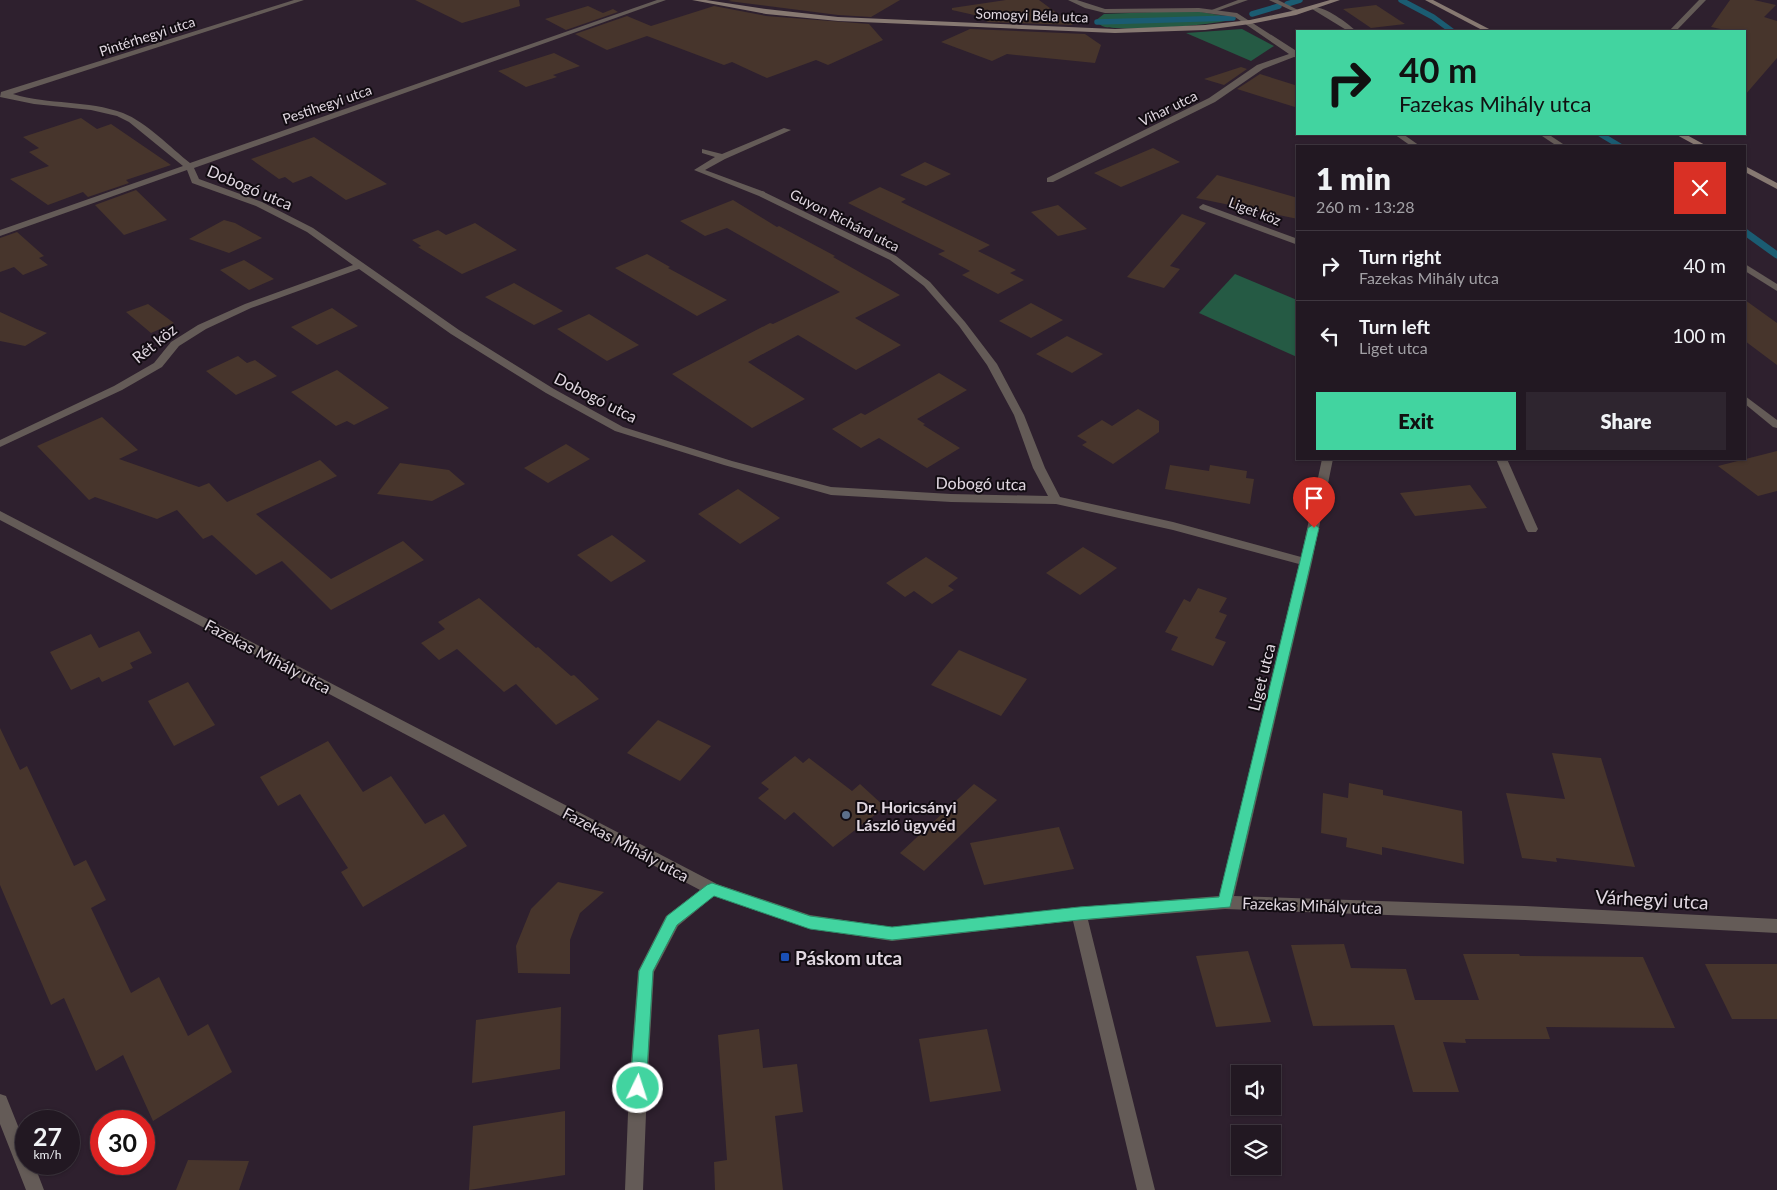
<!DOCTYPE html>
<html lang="en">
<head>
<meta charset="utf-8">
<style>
	:root { --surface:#221822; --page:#2e252f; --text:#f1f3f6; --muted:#a2a0a5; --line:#3f3740; --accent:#42d4a0 }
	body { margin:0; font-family:Lato,sans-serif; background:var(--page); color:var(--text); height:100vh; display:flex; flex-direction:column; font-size:19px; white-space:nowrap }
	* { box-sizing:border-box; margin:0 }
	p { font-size:16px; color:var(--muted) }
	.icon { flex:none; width:28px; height:28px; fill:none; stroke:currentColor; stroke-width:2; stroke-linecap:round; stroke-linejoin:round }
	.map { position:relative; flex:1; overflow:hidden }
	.details { position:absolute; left:1296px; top:145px; width:450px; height:315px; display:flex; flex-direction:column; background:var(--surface); border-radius:0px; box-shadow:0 1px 4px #0004,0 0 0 1px var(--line) }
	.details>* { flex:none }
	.top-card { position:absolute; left:1296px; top:30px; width:450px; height:105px; border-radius:0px; box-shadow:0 1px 4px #0004,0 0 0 1px var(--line); background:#42d4a0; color:#111; overflow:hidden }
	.fabs { position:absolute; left:1231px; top:1065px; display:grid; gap:10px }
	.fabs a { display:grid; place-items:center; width:50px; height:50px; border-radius:0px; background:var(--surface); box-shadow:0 1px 4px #0004,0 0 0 1px var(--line); font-size:25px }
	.speed { position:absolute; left:15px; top:1110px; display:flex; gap:10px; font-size:25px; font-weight:700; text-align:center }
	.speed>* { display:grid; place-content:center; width:65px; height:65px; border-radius:50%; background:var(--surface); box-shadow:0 1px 4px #0004,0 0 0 1px var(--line); line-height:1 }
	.speed small { font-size:12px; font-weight:400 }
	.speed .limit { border:8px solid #d22; background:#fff; color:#111 }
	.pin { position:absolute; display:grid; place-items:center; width:42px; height:42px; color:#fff; margin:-51px -21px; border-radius:50% 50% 50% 0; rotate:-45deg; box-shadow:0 0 5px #0007 }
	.pin .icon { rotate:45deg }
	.me { position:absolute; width:55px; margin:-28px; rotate:4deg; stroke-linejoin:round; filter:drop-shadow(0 0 4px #0008) }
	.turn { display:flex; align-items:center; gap:18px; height:105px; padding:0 20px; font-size:22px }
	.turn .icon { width:65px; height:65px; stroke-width:2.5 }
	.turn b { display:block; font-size:35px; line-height:42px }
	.round { display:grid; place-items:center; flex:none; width:52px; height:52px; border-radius:0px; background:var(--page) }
	.head { display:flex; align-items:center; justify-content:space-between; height:85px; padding:0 20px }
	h1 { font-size:30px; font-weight:800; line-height:38px }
	.cta { display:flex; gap:10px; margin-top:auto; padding:10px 20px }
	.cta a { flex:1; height:58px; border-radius:0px; background:var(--accent); color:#111; font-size:20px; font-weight:800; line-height:58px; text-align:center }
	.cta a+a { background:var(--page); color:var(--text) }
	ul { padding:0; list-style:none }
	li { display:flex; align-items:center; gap:15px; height:70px; padding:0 20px; border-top:1px solid var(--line) }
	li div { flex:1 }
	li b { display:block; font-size:19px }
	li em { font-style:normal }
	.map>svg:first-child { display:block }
	.green { fill:#255a44 }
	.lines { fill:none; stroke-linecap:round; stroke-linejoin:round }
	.stream-far1 { stroke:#1b5c72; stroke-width:5.5 }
	.stream { stroke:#1b5c72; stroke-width:7 }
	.building { fill:#47352c }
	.lane { fill:#645b57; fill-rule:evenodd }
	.street { fill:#645b57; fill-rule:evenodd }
	.secondary { fill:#877972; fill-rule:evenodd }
	.route { fill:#42d4a0; stroke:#2b8a68 }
	.service-dot { fill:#5c6f8a; stroke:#120c12; stroke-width:2 }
	.transit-dot { fill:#1a4fb4; stroke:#120c12; stroke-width:2 }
	.labels { text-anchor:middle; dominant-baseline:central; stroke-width:4; stroke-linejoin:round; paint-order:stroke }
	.far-street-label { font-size:14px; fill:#e0d7e0; stroke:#120c12 }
	.street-label { font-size:16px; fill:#e0d7e0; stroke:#120c12 }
	.poi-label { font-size:16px; font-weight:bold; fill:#e0d7e0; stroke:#120c12; text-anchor:start }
	.near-street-label { font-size:19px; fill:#e0d7e0; stroke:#120c12 }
	.near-poi-label { font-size:19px; font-weight:bold; fill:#e0d7e0; stroke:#120c12; text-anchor:start }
</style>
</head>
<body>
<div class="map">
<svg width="1777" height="1190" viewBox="0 0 1777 1190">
	<rect width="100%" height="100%" fill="#2e202e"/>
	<g class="green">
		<path d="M1180 11 1201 12 1236 18C1218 26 1125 31 1105 27 1101 26 1098 23 1095 21L1104 14Z"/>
		<path d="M1242 29 1274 46 1251 61 1186 33Z"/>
		<path d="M1235 274 1297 300V357L1199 313Z"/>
	</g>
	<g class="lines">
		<g class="stream-far1">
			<path d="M1401 0 1433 17 1452 31"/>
			<path d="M1287 4 1300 0"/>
			<path d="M1252 14 1279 6"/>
			<path d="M1097 22 1233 18"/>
			<path d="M1600 134 1620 146"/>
		</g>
		<path class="stream" d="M1745 232 1777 255"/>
	</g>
	<g class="building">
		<path d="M415 0H519L520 6 462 23Z"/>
		<path d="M732 0H900L871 17 838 15 728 1Z"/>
		<path d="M1006 0H1039L1073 25 986 22 992 19 952 10V8Z"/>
		<path d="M1730 0H1754L1776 5 1764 17 1777 21V58L1745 95V31H1730L1711 27Z"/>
		<path d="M1376 5 1405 24 1371 28 1343 9Z"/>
		<path d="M588 6 603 13 613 9 618 12 566 30 545 19Z"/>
		<path d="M714 6 766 16 869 24 883 40 828 65 816 60 767 78 732 62 724 65 647 36 607 50 575 34 627 16 651 26Z"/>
		<path d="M970 29 1085 34 1101 45 1095 63 1007 54 992 61 941 42Z"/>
		<path d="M554 53 580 66 553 75 557 77 526 87 498 71Z"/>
		<path d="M1241 67 1247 69 1224 85 1204 79Z"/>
		<path d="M1260 74 1298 86V108L1237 89Z"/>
		<path d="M81 118 97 129 111 124 171 165 126 180 129 183 88 197 83 192 48 205 10 179 49 166 29 152 39 148 23 137Z"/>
		<path d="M314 137 387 184 346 200 311 176 293 183 285 177 279 179 251 159Z"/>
		<path d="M1153 148 1180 162 1121 187 1094 173Z"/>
		<path d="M925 162 951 174 926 186 900 175Z"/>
		<path d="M1217 175 1298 198V219L1196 198Z"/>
		<path d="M880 187 906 199 901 202 990 245 978 251 1016 270 1010 273 1024 280 998 294 962 275 970 271 938 254 945 251 848 203Z"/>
		<path d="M136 190 167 220 124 235 95 205Z"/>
		<path d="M733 200 777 227 779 226 835 256 833 257 900 295 855 318 901 345 856 370 798 335 748 362 805 399 752 428 672 374 770 323 773 324 840 292 727 228 705 236 680 221Z"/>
		<path d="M1058 205 1087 229 1058 236 1031 212Z"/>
		<path d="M1182 214 1206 223 1170 266 1180 269 1164 288 1127 277Z"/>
		<path d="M224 220 235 223 262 238 229 253 189 239Z"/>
		<path d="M475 223 517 250 462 274 418 247 421 246 412 240 438 230 446 235Z"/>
		<path d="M17 232 44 256 39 258 48 265 23 275 14 267 0 272V238Z"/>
		<path d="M647 254 670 267 668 268 727 300 697 316 615 268Z"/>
		<path d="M244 260 274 279 249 290 220 270Z"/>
		<path d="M514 283 563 311 534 325 485 297Z"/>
		<path d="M1745 300 1777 323V365L1745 341Z"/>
		<path d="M1031 303 1063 320 1031 338 999 321Z"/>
		<path d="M148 304 174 323 151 333 126 312Z"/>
		<path d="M332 308 358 326 317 345 291 327Z"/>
		<path d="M0 312 37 329 47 333 25 346 0 341Z"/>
		<path d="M589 314 639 345 607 361 557 329Z"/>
		<path d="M1067 336 1103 354 1072 373 1036 354Z"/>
		<path d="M238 356 247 363 255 360 277 376 236 395 206 371Z"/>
		<path d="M337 370 389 408 354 425 347 421 336 426 291 392Z"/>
		<path d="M939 373 967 390 917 419 925 424 923 425 960 448 927 468 879 438 861 448 832 429 861 413 865 415Z"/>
		<path d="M1138 409 1159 421V432L1113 464 1082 445 1087 442 1077 436 1102 420 1112 426Z"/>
		<path d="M102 417 138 450 119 459 199 487 209 483 227 502 320 460 337 476 256 514 331 579 403 541 424 560 331 610 282 561 256 575 212 535 203 539 177 510 157 519 95 497 89 500 37 446Z"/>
		<path d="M566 444 590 459 548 483 524 468Z"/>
		<path d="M1777 451V491L1758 496 1718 466Z"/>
		<path d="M400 463 449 470 465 484 432 501 377 494Z"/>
		<path d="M1170 465 1209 471 1210 465 1247 471 1246 478 1254 479 1250 504 1165 489Z"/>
		<path d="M1470 485 1487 508 1415 516 1400 493Z"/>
		<path d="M738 489 780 518 740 544 698 514Z"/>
		<path d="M612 535 646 561 611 582 577 555Z"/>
		<path d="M1083 547 1117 568 1080 595 1046 573Z"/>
		<path d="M926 557 958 578 948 586 954 590 932 604 914 591 905 597 886 583Z"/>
		<path d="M1198 588 1227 598 1219 612 1227 615 1215 638 1226 642 1213 666 1171 650 1178 637 1165 632 1184 599 1190 602Z"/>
		<path d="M479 598 536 648 538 647 571 676 574 675 599 699 556 725 516 684 504 692 457 649 439 660 421 643 445 629 438 622Z"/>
		<path d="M139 631 152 653 130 663 133 668 102 682 99 677 71 690 50 652 91 634 99 648Z"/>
		<path d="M959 650 1027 679 1001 716 931 685Z"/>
		<path d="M188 682 215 725 174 746 148 701Z"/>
		<path d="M658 720 711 746 680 781 627 753Z"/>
		<path d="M0 728 20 770 27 766 74 866 86 860 106 900 91 908 131 993 159 977 188 1036 208 1024 232 1072 153 1121 123 1055 96 1071 64 998 51 1005 0 885Z"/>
		<path d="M328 741 363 792 391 776 425 824 444 814 467 846 363 907 341 872 348 868 300 794 278 806 260 777Z"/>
		<path d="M1552 753 1601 758 1635 867 1556 858 1557 862 1522 858 1506 793 1565 799Z"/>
		<path d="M795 756 803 763 809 758 852 791 860 784 885 807 833 847 794 812 785 820 758 798 769 789 761 783Z"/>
		<path d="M1349 783 1383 790V795L1462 811 1464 864 1382 847V855L1346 847 1347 838 1321 833 1323 793 1348 798Z"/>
		<path d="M974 784 997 800 924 871 900 853Z"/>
		<path d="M1059 827 1074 869 984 885 970 843Z"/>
		<path d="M558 882 604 892 580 913 570 940V974L518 973 516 946 531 909Z"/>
		<path d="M1344 944 1351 968 1406 969 1415 1000H1479L1463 954H1519L1520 956 1643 957 1675 1028 1546 1027 1550 1039H1465L1466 1043 1443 1042 1459 1092H1413L1394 1025 1313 1026 1291 945Z"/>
		<path d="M1248 951 1271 1022 1216 1027 1196 956Z"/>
		<path d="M1705 964H1777V1019H1732Z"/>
		<path d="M561 1007 560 1069 472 1083 476 1020Z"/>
		<path d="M759 1029 763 1068 797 1064 803 1112 775 1116 783 1190H715L714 1162 727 1160 718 1035Z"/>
		<path d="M987 1029 1001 1091 930 1102 919 1039Z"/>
		<path d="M565 1111V1175L469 1190 473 1126Z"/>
		<path d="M188 1160 249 1161 239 1190H176Z"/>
	</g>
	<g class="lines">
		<g class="lane">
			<path d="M1238 0H1248L1214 12 1209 11Z"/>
			<path d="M1269 0H1278L1302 12 1297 13Z"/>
			<path d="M1312 7C1325 6 1346 22 1356 31H1348L1312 9Z"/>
			<path d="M784 128 791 130 725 159 705 170 765 192V196H759L694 170 715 157 702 153V149L722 154Z"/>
		</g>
		<g class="street">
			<path d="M294 0H304L13 94C49 105 88 100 123 113 146 122 171 148 190 163L657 0H666L194 168 199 179 262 202 313 228 459 330 554 389 623 427 732 461 831 487 951 494 1048 496 1033 468 1014 415 987 365 959 326 924 286 890 260 759 196V192L762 191 896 256 930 282 965 322 997 364 1024 415 1045 468 1060 497 1173 522 1301 557 1322 459H1333L1312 562 1234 896 1525 906 1777 919V933L1525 920 1225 909 1088 920 1155 1190H1137L1073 921 892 941 810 929 714 896 678 926 654 972 647 1088 643 1190H625L629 1088 638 971 666 916 700 890 0 520V511L717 884 810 915 892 927 1079 907 1219 896 1299 564 1173 530 1056 504 951 502 831 495 724 465 615 431 546 393 451 334 359 269 251 308 206 329 179 346 162 367 122 390 0 447V440L114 386 154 363 171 342 198 325 245 304 353 265 307 232 256 206 192 183 187 170 0 236V230L183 166 129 122 117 116 91 110 34 104 0 97 1 92Z"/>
			<path d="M1068 0H1077L1105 9 1199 8 1237 13 1298 52V58L1294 57 1263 69 1215 102 1053 182H1047V178L1209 98 1257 65 1289 54 1235 17 1199 12 1105 13 1085 8Z"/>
			<path d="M1699 0H1706L1676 31H1669Z"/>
			<path d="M1394 134H1403L1420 146H1411Z"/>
			<path d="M1539 134H1548L1566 146H1557Z"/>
			<path d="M1203 204 1298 239V245L1200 209 1199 207Z"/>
			<path d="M1745 264 1777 284V291L1745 271Z"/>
			<path d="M1745 396 1777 420V428L1773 427 1745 404Z"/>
			<path d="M1496 459H1507L1538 529 1536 532H1528L1526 529Z"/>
			<path d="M0 1094 6 1096 26 1146V1164H34L44 1190H26L0 1124Z"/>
		</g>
		<g class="secondary">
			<path d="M692 0H706L766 9 838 17 1115 29 1205 25 1250 20 1292 11 1330 0H1340L1296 15 1250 24 1205 30 1115 33 838 21 766 14Z"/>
			<path d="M1425 0H1433L1493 31H1484Z"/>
			<path d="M1675 134H1685L1707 146H1697Z"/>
			<path d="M1745 166 1777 183V189L1745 172Z"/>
		</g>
	</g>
	<path class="route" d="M1314 524 1319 528 1230 907 1079 920 892 940 810 929 714 896 677 925 653 971 646 1088 644 1093 638 1096 632 1093 630 1088 639 971 667 916 707 885 712 883 810 916 892 927 1079 907 1219 897 1308 528Z"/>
	<circle class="service-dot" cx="846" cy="815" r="5"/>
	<rect class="transit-dot" x="780" y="952" width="10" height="10" rx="2.5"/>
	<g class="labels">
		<g class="far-street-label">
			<text transform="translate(1032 15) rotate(2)">Somogyi Béla utca</text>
			<text transform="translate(147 36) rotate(-18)">Pintérhegyi utca</text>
			<text transform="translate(327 104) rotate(-19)">Pestihegyi utca</text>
			<text transform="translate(1168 108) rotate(-26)">Vihar utca</text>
			<text transform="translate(1255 211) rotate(21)">Liget köz</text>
			<text transform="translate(845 220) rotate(27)">Guyon Richárd utca</text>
		</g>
		<g class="street-label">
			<text transform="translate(250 187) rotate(23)">Dobogó utca</text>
			<text transform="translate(154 343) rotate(-39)">Rét köz</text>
			<text transform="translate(596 397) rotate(27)">Dobogó utca</text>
			<text transform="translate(981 483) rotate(1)">Dobogó utca</text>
			<text transform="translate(268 656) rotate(28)">Fazekas Mihály utca</text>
			<text transform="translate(1261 677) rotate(-76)">Liget utca</text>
			<text transform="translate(626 844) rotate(28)">Fazekas Mihály utca</text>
			<text transform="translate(1312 905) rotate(2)">Fazekas Mihály utca</text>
		</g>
		<g class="poi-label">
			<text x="856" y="806">Dr. Horicsányi<tspan x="856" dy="18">László ügyvéd</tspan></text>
		</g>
		<g class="near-street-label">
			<text transform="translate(1652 899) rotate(3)">Várhegyi utca</text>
		</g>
		<g class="near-poi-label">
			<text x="795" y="957">Páskom utca</text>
		</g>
	</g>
</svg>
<div class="fabs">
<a><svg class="icon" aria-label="sound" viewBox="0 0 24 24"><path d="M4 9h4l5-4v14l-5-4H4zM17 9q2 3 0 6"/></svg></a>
<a><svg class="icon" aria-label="layers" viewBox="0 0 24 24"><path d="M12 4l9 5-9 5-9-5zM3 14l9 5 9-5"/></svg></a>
</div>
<div class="speed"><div>27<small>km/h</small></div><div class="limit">30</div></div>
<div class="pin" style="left:1314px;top:528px;background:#d93025"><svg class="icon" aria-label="arrive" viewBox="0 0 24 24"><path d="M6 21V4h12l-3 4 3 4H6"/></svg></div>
<svg class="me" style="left:638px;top:1088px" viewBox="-20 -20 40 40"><circle r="17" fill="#42d4a0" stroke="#fff" stroke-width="3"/><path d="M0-11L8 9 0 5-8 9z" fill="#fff"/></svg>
<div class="top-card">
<div class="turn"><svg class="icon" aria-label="right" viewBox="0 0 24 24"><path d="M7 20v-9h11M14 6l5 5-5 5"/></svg><div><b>40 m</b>Fazekas Mihály utca</div></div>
</div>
<section class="details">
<div class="head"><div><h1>1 min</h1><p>260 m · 13:28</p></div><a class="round" style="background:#d93025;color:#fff"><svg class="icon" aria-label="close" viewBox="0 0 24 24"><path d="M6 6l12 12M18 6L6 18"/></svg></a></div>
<ul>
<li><svg class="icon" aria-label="right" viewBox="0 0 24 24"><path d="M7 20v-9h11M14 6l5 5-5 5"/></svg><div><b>Turn right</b><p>Fazekas Mihály utca</p></div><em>40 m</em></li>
<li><svg class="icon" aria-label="left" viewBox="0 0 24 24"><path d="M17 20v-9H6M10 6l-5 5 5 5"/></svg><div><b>Turn left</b><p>Liget utca</p></div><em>100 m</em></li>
</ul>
<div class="cta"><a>Exit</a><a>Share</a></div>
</section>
</div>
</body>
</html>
